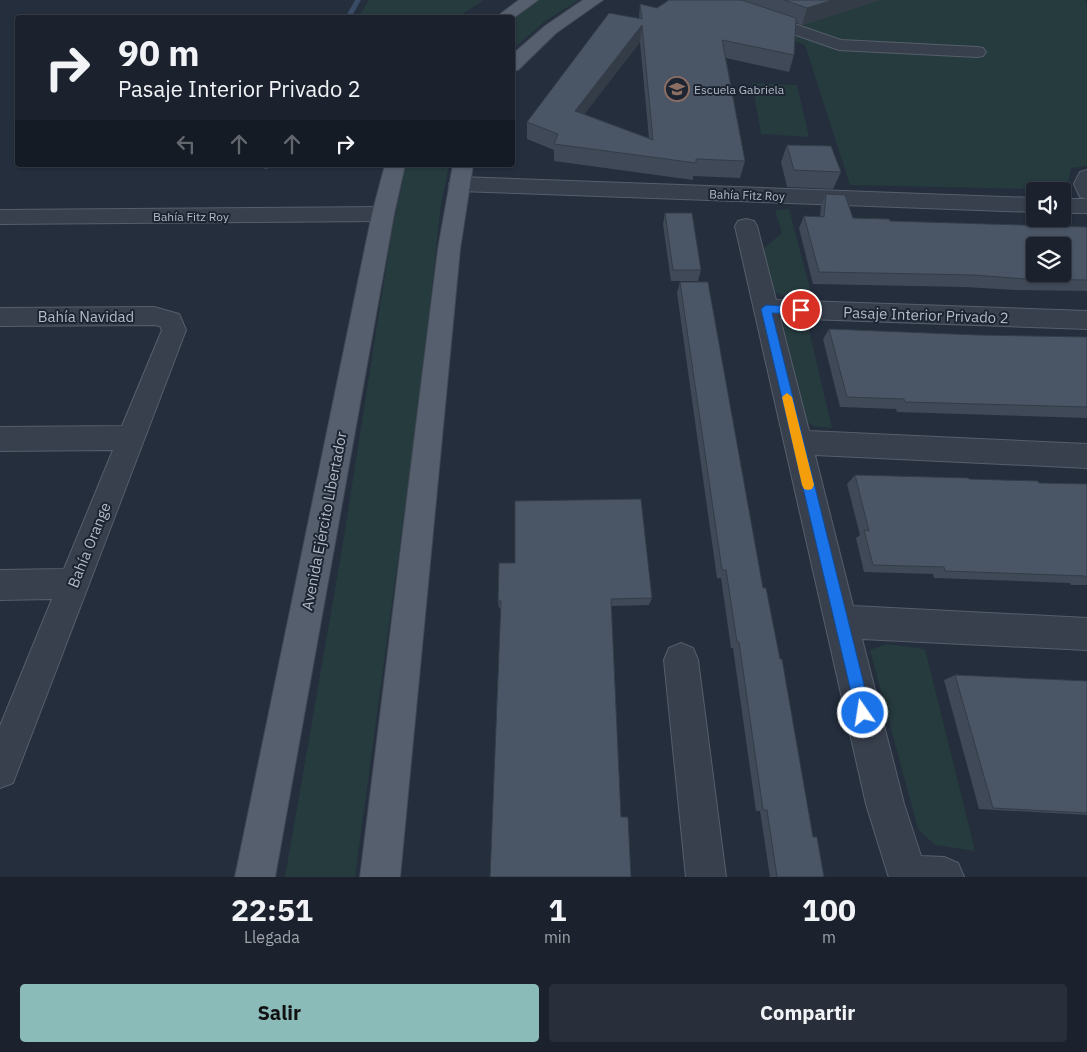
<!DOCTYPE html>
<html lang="es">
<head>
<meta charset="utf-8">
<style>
	:root { --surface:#1b222e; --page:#282f3a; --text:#f1f3f6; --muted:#a0a4aa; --line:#393f4a; --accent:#8bbbb9 }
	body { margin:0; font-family:"IBM Plex Sans",sans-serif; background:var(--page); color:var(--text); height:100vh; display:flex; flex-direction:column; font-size:19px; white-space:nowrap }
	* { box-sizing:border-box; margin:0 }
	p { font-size:16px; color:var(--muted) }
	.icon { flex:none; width:28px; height:28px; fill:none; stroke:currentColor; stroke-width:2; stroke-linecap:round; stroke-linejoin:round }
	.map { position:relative; height:877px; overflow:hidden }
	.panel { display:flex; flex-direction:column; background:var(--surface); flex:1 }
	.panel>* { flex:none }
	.hud { position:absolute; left:15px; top:15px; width:500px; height:152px; border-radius:5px; box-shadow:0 1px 4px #0004,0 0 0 1px var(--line); background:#1b222e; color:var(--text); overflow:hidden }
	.buttons { position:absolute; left:1026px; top:182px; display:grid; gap:10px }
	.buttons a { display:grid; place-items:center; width:45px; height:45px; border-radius:5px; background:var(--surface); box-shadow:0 1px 4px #0004,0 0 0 1px var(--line); font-size:25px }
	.pin { position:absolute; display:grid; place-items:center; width:42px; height:42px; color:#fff; margin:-21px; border:2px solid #fff; border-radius:50%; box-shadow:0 1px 5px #0007 }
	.me { position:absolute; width:55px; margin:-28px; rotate:347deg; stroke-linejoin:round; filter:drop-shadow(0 0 4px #0008) }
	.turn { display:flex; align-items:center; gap:18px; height:105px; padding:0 20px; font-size:22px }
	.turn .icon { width:65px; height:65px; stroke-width:2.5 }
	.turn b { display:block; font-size:35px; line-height:42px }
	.lanes { display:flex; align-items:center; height:48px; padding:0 20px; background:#0003; justify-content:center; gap:25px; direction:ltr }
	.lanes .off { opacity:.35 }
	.eta { display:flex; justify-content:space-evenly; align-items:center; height:85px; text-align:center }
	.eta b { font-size:30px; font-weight:700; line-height:35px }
	.primary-button { display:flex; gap:10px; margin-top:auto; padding:10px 20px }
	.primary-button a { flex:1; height:58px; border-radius:5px; background:var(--accent); color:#111; font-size:20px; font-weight:700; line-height:58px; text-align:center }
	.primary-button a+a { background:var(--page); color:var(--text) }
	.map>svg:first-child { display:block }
	.green { fill:#263b3e }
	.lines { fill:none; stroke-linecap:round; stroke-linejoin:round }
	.stream { fill:#394b65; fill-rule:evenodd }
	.minor-casing { stroke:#565e6b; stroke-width:2 }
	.major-casing { stroke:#414956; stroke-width:2 }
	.minor { fill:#38404d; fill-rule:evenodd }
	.major { fill:#565f6d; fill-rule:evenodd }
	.wall { fill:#404958; fill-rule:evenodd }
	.shaded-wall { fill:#343c47 }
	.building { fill:#4a5566; stroke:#343c47; fill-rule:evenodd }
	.route { fill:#1a73e8; stroke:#114b97 }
	.slow { fill:#f59e0b }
	.labels { text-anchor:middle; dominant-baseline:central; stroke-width:4; stroke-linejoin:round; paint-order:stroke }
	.far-poi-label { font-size:12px; fill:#b4bbc8; stroke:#1d2532; text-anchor:start }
	.far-street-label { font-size:12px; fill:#b4bbc8; stroke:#1d2532 }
	.street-label { font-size:15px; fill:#b4bbc8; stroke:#1d2532 }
</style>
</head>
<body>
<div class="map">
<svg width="1087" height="877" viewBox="0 0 1087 877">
	<rect width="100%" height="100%" fill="#242e3d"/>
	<g class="green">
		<path d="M369 0H484L458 17H359Z"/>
		<path d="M539 0H579L545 21 513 49 512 18Z"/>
		<path d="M687 0H1085L1087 3V166L1071 168 1067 190 850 185 805 45Z"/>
		<path d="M752 83 797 85 809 137 761 134Z"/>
		<path d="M406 165H449L441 204 420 396 355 877H285L342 549 392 230Z"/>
		<path d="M789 209 813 300 790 299 775 292 763 249 782 233 775 210Z"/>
		<path d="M789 318H806L832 428 813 426 805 420 783 324Z"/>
		<path d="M887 644 925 649 975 851 935 845 918 829 870 650Z"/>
	</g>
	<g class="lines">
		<g class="stream">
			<path d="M355 0H361L351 18H345Z"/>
			<path d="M262 165H270L268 169H265L261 167Z"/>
		</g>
		<defs>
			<g id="minor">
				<path d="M702 0H725L841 40 977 47 983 48 986 52 983 56 977 57 839 50 704 3Z"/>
				<path d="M1087 170V199L1080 197 1074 184 1080 172Z"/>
				<path d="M459 177 1035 198V212L459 191 452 189 449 184 452 179Z"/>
				<rect x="1062" y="199" width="25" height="14"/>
				<path d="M383 207 391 209 394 214 391 219 383 221 0 224V210Z"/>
				<path d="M746 219 754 221 757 226 776 300 1087 311V329L780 318 809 431 1087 444V468L815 455 853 606 1087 618V650L862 639 904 804 921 856 944 857 958 863 964 877H889L888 875 866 804 735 226 738 221Z"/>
				<path d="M154 307 179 314 186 330 18 770 13 783 0 788V726L52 599 0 600V570L64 569 113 450 0 451V427L122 426 162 330 160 326 154 325 0 326V308Z"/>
				<path d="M681 643 693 648 698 660 726 877H686L664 660 669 648Z"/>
			</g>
			<g id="major">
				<path d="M519 0H538L512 19 495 18Z"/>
				<path d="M583 0H603L556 33 518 70 512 71V55L515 52 545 26Z"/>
				<path d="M385 165H405L394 214 275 877H235L372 214Z"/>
				<path d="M453 165H473L460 249 400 877H360L438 249Z"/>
			</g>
		</defs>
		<use href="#minor" class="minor-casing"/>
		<use href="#major" class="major-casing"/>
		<use href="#minor" class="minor"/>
		<use href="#major" class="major"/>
	</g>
	<g class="wall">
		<path d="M669 0H880L802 25 795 22 794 55 789 72 726 58 745 161 740 178 693 176V180L554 161V150L527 139V122L639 19 640 4 657 8ZM640 42 649 138 584 114Z"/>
		<path d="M787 145 841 172 833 189 787 187 781 162Z"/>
		<path d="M826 194 853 218 890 221 1087 227V291L1015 290 965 287 813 284 799 228 804 216 820 217 821 206Z"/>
		<path d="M665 213 701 270 698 281H671L663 224Z"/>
		<path d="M680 282 763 588 813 837 824 877H770L760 811H756L733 648H731L721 578H717L677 293Z"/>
		<path d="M829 329 977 335 1087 337V418L897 412 896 409 840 407 823 339Z"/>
		<path d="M855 475 1039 483 1087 484V585H1071L1070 583 934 578 933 574 864 572 856 538 860 535 847 484Z"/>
		<path d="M515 563 652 598 649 605 611 606 621 817 631 877 501 608H499L498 601Z"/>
		<path d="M955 675 1087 681V815L979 809 944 680Z"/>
	</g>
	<g class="shaded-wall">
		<path d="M833 0H880L802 25 807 8Z"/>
		<path d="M642 25 640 42 574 128 575 111Z"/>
	</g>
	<g class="building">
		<path d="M669 0H742L796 18 794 55 722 40 745 161 696 159V163L554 144 558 134 527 122 609 13 642 19 640 4 657 8ZM642 25 653 140 575 111Z"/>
		<path d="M784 0H833L807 8Z"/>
		<path d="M787 145 831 146 841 172 794 170Z"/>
		<path d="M826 194 845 195 853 218 889 219 890 221 1087 227V280L1025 279 974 275 819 272 804 216 824 217ZM1035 246H1062V274H1035Z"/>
		<path d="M665 213H692L701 270H673Z"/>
		<path d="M680 282H708L763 588H766L780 659H782L813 837H817L824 877H777L767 810H763L739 642H737L726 570H722Z"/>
		<path d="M829 329 977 335 1087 337V407L905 402 904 399 847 397Z"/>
		<path d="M855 475 968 478 969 479 1038 481 1039 483 1087 484V578H1086L1085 576 945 571 944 567 873 565 864 530 869 531Z"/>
		<path d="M641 499 652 598 611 599 621 817H628L631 877H490L501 601H498L499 563H515V501Z"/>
		<path d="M955 675 1087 681V813L993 808Z"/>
	</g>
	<path class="route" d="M766 305 801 307 806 310 801 314 772 313 871 713 868 718 863 720 858 718 856 713 761 309Z"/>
	<path class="slow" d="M787 393 792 397 814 485 812 489 808 490 804 489 802 485 782 397Z"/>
	<defs>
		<symbol id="school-ring" viewBox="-11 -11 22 22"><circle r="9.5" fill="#1d2532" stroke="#8d6e63" stroke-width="1.5"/><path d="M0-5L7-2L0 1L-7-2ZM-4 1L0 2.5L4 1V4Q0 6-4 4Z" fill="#8d6e63"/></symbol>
	</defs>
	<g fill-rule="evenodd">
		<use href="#school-ring" x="663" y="75" width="28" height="28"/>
	</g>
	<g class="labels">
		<g class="far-poi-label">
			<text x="694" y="89">Escuela Gabriela</text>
		</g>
		<g class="far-street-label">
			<text transform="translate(747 195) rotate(2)">Bahía Fitz Roy</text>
			<text x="191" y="216">Bahía Fitz Roy</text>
		</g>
		<g class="street-label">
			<text transform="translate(926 315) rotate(2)">Pasaje Interior Privado 2</text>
			<text x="86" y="316">Bahía Navidad</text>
			<text transform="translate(324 521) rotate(-79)">Avenida Ejército Libertador</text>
			<text transform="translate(89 545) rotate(-68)">Bahía Orange</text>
		</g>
	</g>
</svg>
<div class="buttons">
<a><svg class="icon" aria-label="sound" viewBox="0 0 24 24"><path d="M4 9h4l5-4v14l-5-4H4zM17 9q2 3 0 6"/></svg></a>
<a><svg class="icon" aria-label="layers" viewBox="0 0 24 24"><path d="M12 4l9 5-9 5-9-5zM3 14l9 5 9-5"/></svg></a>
</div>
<div class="pin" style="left:801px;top:310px;background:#d93025"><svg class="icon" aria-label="arrive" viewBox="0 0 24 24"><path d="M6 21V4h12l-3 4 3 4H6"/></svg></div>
<svg class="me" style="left:863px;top:713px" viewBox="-20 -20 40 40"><circle r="17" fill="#1a73e8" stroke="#fff" stroke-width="3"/><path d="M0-11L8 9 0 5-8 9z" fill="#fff"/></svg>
<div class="hud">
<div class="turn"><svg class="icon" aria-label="right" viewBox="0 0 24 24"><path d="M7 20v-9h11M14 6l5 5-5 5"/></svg><div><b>90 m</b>Pasaje Interior Privado 2</div></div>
<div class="lanes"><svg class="icon off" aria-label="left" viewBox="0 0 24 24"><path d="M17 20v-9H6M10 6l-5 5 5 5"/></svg><svg class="icon off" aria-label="ahead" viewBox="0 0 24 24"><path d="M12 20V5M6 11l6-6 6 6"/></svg><svg class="icon off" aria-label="ahead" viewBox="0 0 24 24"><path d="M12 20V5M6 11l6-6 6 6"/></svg><svg class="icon" aria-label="right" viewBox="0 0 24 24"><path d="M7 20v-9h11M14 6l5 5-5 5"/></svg></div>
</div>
</div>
<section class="panel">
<div class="eta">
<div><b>22:51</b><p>Llegada</p></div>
<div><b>1</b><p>min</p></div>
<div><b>100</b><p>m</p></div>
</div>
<div class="primary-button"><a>Salir</a><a>Compartir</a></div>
</section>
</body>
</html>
